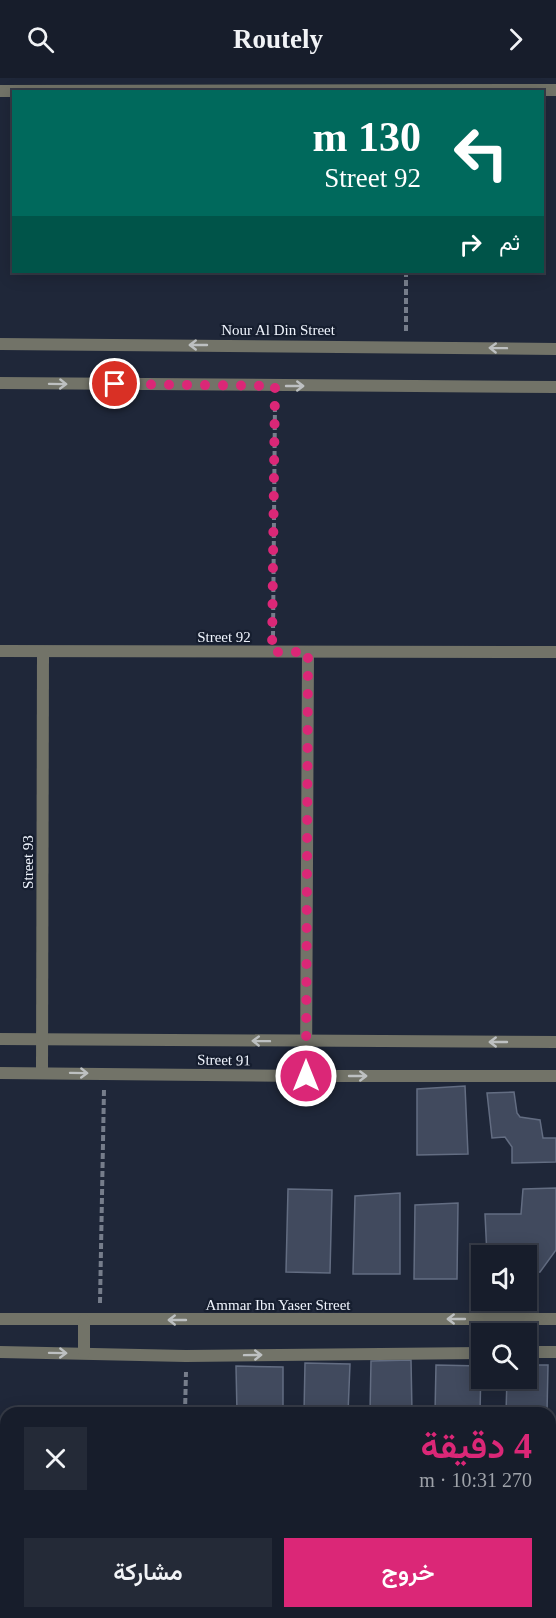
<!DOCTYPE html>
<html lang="ar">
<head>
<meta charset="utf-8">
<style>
	:root { --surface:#171d2b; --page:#242a37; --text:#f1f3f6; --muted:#9ea2a9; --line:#363b47; --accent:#db2777 }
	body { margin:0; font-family:"Times New Roman",Vazirmatn,serif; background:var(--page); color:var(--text); direction:rtl; height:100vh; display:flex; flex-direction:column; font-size:22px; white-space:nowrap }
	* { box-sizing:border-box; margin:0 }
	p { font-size:20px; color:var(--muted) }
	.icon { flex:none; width:33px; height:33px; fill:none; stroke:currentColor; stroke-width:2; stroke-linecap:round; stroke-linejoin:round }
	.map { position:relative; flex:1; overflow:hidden; direction:ltr }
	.side { position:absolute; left:0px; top:1329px; width:556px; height:212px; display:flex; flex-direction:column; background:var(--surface); border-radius:18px 18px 0 0; box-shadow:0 3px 15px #0003,0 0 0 2px var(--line); direction:rtl }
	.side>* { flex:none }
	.guide { position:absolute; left:12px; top:12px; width:532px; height:183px; border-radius:0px; box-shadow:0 3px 15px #0003,0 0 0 2px var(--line); direction:rtl; background:#00695c; color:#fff; overflow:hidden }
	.controls { position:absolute; left:471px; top:1167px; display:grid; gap:12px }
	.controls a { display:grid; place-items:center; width:66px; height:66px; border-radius:0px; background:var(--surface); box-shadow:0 3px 15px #0003,0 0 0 2px var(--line); font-size:30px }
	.pin { position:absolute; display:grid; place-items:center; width:51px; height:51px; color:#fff; margin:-26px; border:3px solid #fff; border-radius:50%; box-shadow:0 2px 6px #0007 }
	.me { position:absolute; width:66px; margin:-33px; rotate:0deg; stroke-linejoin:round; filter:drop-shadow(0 0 4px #0008) }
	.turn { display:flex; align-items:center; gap:21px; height:126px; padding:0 24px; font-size:27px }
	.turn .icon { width:78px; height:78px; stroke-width:2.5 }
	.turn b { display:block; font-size:42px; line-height:51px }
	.then { display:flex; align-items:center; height:57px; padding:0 24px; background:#0003; gap:12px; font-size:22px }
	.round { display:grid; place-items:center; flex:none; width:63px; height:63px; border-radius:0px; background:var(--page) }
	.overview { display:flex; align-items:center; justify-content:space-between; height:102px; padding:0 24px }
	h1 { font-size:36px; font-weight:600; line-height:45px; color:var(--accent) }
	.primary-button { display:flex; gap:12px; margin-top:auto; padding:12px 24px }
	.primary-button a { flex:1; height:69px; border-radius:0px; background:var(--accent); color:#fff; font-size:24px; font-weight:600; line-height:69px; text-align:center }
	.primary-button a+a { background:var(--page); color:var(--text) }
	header { display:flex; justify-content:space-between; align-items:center; height:78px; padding:0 24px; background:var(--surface); font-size:27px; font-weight:600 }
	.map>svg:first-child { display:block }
	.building { fill:#414a5e; stroke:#636d82; stroke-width:1.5 }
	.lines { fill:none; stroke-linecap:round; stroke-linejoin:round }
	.path { stroke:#767d8b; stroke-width:4; stroke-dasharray:6 3; stroke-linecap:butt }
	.street { stroke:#727368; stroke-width:12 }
	.secondary { stroke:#9d9e8d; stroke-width:12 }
	.highway { stroke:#dcddc3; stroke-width:18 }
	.oneway { stroke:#bdc0c1 }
	.route { stroke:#db2777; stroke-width:10; stroke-dasharray:0 18 }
	.labels { text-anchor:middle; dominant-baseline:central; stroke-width:4.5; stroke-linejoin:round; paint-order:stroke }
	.street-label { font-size:15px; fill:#eff4fd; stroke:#161e2f }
</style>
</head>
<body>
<header><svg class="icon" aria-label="forward" viewBox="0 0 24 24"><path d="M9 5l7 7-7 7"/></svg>Routely<svg class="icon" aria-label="search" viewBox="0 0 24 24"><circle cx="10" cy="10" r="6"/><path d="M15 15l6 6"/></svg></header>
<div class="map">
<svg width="556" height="1540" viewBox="0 0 556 1540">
	<rect width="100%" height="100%" fill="#1f2739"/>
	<g class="building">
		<path d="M465 1008 468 1076 417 1077V1011Z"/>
		<path d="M514 1014 517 1035 520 1039 540 1042 543 1060H556V1084L512 1085V1069L505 1059 492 1060 487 1015Z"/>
		<path d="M556 1110V1172L540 1194 526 1195V1178H487L485 1136H521L523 1111Z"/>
		<path d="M288 1111 332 1112 330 1195 286 1194Z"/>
		<path d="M400 1115V1196H353L355 1118Z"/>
		<path d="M458 1125 457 1201H414L415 1127Z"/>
		<path d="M411 1282 412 1335H370L371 1283Z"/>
		<path d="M305 1285 350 1286 348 1335H304Z"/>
		<path d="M436 1287 481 1288 480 1335H435Z"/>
		<path d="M526 1287H548L547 1335H506L507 1300H526Z"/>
		<path d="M236 1288 283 1289V1335H237Z"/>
	</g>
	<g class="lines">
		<g class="path">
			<path d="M406 253V194"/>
			<path d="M273 559 275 324"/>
			<path d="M100 1225 104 1011"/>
			<path d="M185 1335 186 1294"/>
		</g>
		<g class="street">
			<path d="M0 13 556 12"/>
			<path d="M0 266 556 271"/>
			<path d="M0 305 556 309"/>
			<path d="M0 573 556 574"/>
			<path d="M0 961 556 964"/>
			<path d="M42 994 43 574"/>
			<path d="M0 995 306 998H556"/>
			<path d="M306 998 308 574"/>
			<path d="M0 1241H556"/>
			<path d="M0 1274 186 1278 482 1275"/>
			<path d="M526 1274H556"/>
			<path d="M84 1275V1242"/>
		</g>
		<g class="secondary">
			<path d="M0 1487H6"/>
			<path d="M550 1490H556"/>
		</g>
		<path class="highway" d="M0 1536 556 1538"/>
	</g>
	<defs><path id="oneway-shaft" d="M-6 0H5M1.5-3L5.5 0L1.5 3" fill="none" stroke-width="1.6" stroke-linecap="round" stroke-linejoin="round" transform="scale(1.5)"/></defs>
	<g class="oneway">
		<use href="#oneway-shaft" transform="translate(198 267) rotate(-180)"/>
		<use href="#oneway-shaft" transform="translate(498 270) rotate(-179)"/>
		<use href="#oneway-shaft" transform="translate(58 306) rotate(1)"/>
		<use href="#oneway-shaft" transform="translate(295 308)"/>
		<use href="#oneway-shaft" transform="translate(261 963) rotate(-179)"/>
		<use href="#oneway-shaft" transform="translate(498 964) rotate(180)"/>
		<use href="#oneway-shaft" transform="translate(79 995) rotate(1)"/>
		<use href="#oneway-shaft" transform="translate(358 998)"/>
		<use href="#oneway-shaft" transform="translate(456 1241) rotate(180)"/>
		<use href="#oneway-shaft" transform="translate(177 1242) rotate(180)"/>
		<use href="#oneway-shaft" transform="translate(58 1275) rotate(1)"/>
		<use href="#oneway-shaft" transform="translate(253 1277) rotate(-1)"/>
	</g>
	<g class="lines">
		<path class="route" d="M115 306 275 308 272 574H308L306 998"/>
	</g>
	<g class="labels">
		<g class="street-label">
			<text x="278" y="252">Nour Al Din Street</text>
			<text x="224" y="559">Street 92</text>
			<text transform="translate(28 784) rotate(-90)">Street 93</text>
			<text transform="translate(224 982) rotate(1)">Street 91</text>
			<text x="278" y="1227">Ammar Ibn Yaser Street</text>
		</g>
	</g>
</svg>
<div class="controls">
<a><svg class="icon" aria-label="sound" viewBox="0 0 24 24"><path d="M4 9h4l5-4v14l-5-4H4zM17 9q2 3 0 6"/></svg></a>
<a><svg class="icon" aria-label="search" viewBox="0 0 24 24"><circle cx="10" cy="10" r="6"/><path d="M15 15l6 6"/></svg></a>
</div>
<div class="pin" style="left:115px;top:306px;background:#d93025"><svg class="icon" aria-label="arrive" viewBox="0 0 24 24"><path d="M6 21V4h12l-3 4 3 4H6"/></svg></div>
<svg class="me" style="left:306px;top:998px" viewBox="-20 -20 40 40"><circle r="17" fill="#db2777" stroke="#fff" stroke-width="3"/><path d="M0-11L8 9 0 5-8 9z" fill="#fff"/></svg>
<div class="guide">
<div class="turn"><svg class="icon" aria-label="left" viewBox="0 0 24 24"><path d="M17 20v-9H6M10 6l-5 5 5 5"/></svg><div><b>130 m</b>Street 92</div></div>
<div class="then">ثم<svg class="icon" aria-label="right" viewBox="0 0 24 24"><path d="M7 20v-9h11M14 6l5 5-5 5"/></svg></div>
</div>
<section class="side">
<div class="overview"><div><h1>4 دقيقة</h1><p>270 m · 10:31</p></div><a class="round"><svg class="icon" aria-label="close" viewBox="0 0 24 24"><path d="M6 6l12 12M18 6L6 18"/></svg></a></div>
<div class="primary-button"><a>خروج</a><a>مشاركة</a></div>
</section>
</div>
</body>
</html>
